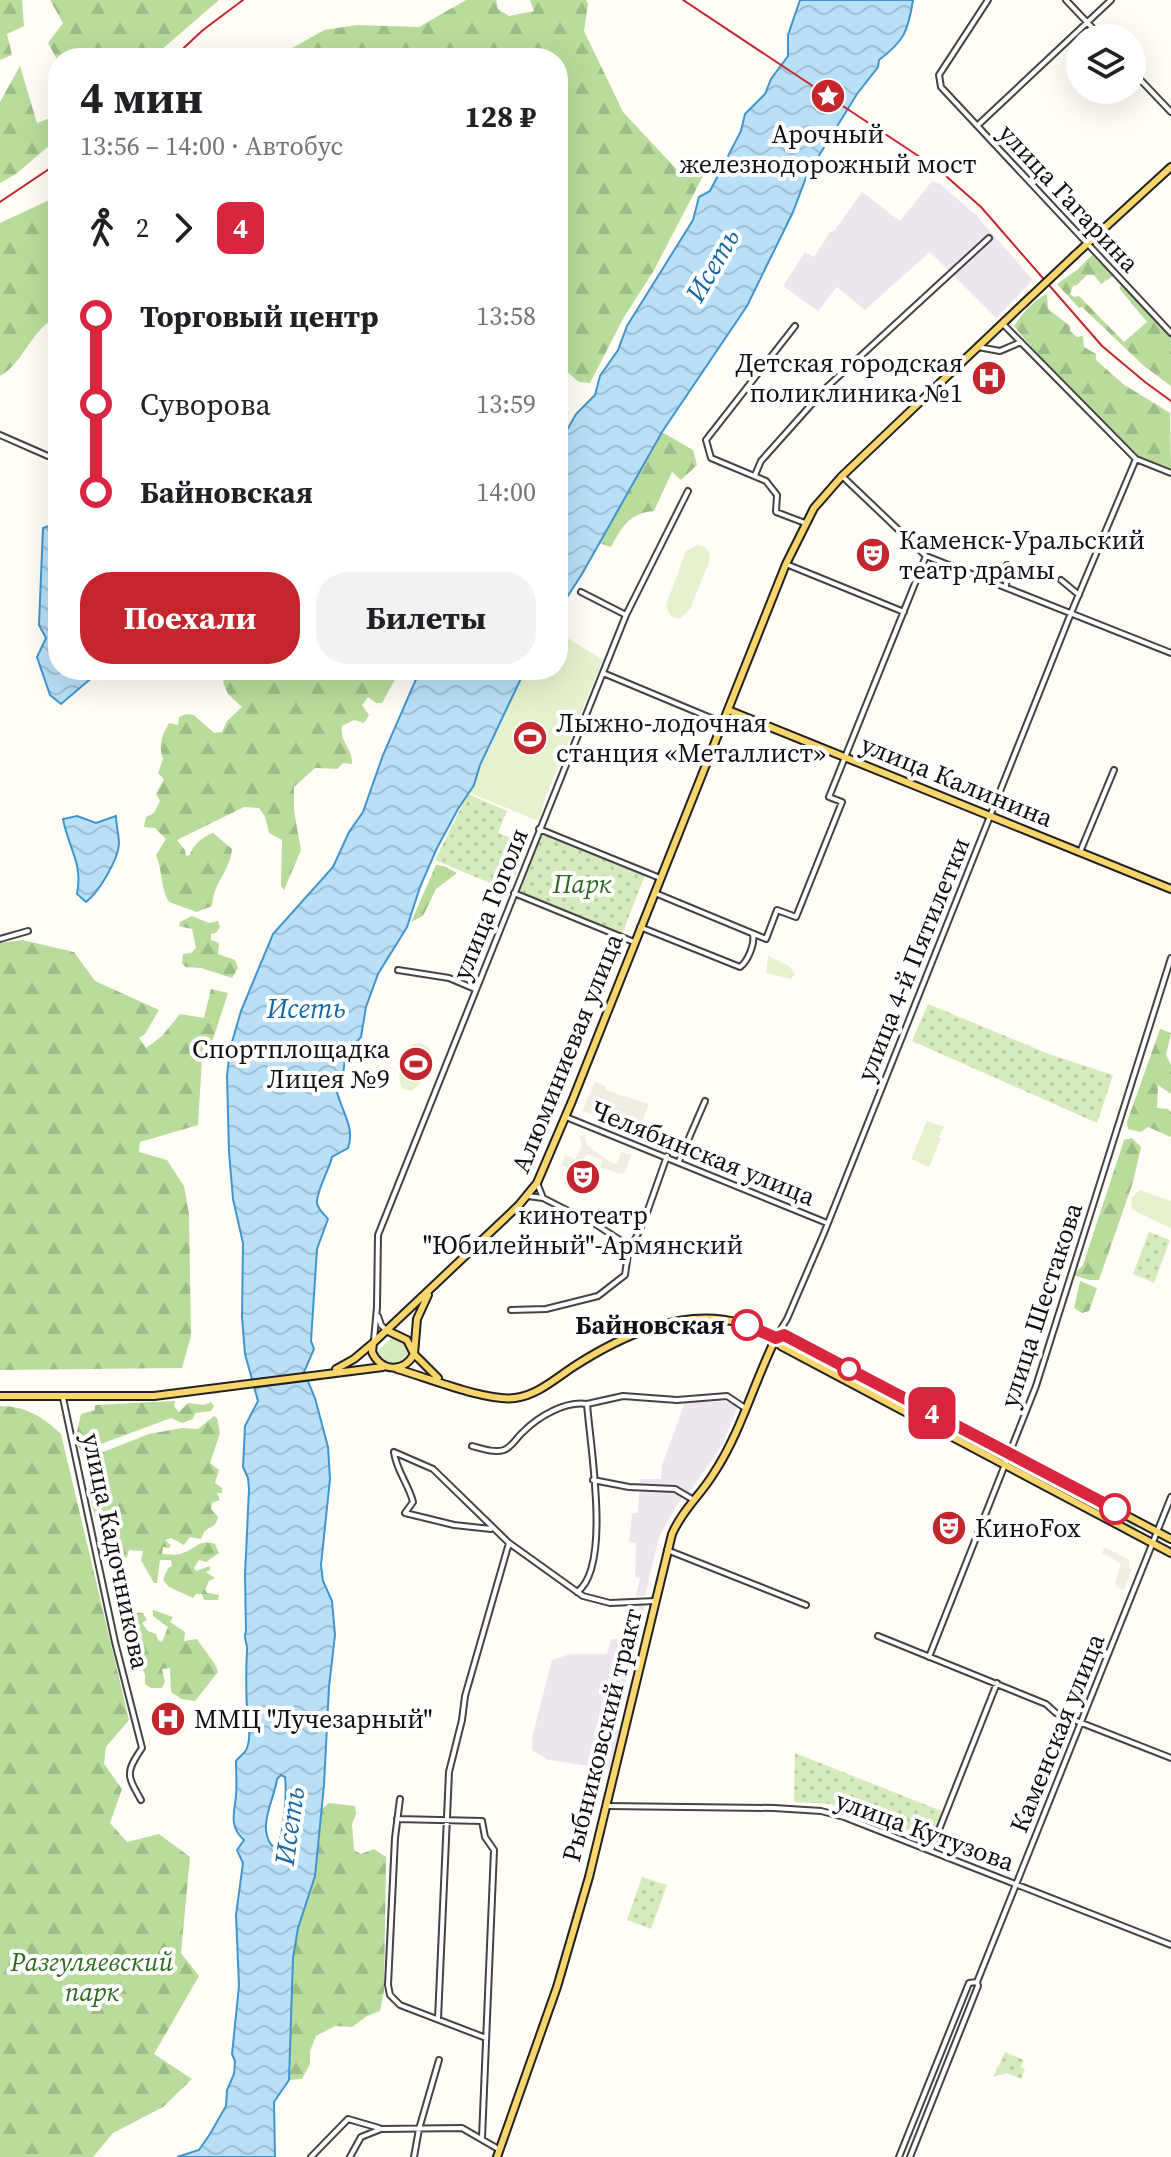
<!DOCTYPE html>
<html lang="ru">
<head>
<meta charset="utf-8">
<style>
	:root { --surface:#fff; --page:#f2f2f2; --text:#202124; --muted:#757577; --accent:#c4262e }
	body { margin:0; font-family:"Source Serif 4",serif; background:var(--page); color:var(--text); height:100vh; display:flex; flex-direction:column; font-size:30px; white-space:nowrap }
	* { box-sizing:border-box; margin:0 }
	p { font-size:26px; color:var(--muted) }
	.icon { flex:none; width:44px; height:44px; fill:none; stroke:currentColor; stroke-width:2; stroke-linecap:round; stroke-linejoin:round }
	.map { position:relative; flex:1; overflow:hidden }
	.details { position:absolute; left:48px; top:48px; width:520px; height:632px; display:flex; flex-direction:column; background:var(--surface); border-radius:32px; box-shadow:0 8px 32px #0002 }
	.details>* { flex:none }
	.badge { padding:0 16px; border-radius:12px; font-size:28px; line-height:52px }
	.fabs { position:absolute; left:1066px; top:24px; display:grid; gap:16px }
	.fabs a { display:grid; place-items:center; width:80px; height:80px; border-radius:50%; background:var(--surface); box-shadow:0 8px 32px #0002; font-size:40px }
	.map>.badge { position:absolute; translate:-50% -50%; box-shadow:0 0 0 4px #fff }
	.legs { display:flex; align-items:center; gap:12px; height:88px; padding:0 32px; font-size:26px }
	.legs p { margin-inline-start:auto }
	.headline { display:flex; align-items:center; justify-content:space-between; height:136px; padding:0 32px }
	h1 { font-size:44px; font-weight:700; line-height:60px }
	.primary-button { display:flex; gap:16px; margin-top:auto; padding:16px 32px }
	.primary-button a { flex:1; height:92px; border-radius:32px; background:var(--accent); color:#fff; font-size:32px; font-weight:700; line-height:92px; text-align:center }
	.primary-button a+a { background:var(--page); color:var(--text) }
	ul { padding:0 32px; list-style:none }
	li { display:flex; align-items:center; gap:28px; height:88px; font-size:30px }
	li i { display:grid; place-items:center; width:12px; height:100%; margin:0 10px; background:currentColor }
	li i::after { content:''; width:20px; height:20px; margin:-10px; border:6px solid; border-radius:50%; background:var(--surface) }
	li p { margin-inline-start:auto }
	li:first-child i { background:linear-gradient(#0000 50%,currentColor 0) }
	li:last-child i { background:linear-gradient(currentColor 50%,#0000 0) }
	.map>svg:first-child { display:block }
</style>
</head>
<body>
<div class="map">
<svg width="1171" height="2157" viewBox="0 0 1171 2157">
	<defs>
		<pattern id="grass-tufts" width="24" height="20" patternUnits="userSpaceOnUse" patternTransform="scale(2)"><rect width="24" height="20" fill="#d5ebbd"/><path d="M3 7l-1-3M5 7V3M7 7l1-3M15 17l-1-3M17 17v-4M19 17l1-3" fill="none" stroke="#b6c8a1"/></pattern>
		<pattern id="forest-firs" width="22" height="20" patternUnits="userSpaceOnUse" patternTransform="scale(2)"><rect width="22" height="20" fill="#b9dc9c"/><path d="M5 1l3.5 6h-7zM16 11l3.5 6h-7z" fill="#9ebc85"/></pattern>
		<pattern id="park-dots" width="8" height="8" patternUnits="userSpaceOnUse" patternTransform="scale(2)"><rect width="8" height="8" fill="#d5ebbd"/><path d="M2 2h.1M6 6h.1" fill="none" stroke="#b6c8a1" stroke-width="1.8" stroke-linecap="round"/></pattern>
		<pattern id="water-waves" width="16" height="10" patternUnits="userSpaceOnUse" patternTransform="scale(2)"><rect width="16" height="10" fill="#b9e0f7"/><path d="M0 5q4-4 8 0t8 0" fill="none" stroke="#9ebfd3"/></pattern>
	</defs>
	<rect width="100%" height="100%" fill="#fffdf5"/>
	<path fill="#eee6ef" d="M932,181L939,183L976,215L1033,280L996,318L930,252L865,310L837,287L818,311L783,286L805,252L814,257L830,232L835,230L862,192L900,221Z
		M740,1401L721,1447L692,1488L678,1503L659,1537L645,1596H636L640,1578L635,1577L636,1543L629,1542L632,1513H638L640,1479H661L662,1465L685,1402Z
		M640,1603L645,1605L615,1729L619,1730L609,1769L548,1760L532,1750L533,1734L552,1660L570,1654H607L611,1639L631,1640Z"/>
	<path fill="url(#grass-tufts)" d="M392,1338L403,1343L408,1353C402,1371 384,1364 377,1351Z
		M1021,1465L1137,1526L1136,1530L1019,1468Z"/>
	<path fill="url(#forest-firs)" d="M0,0H22L24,26L7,34L12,55L0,60Z
		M50,0H219L152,58H58V61L48,43L63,23Z
		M466,0H496L498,9L509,16L534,11L530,0H586L588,4L584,31L623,112L681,174L713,157L653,272L624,317L590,383L579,382L558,364V58H275L324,30L357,25L419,27Z
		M20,66L37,123L53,117L58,102V138L16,174L0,183V102Z
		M58,196V316C30,330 24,363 0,376V223Z
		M1092,255L1113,276L1101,284L1094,275H1087L1077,285L1073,286L1070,294L1074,297L1079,296L1124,342L1147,322L1119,288L1122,284L1171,337V386L1144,366L1082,307L1079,308L1057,284L1077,270Z
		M1047,294L1048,309L1070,326V331L1077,337L1083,336L1084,347L1096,354V360L1123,384L1170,413L1171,470L1137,456L1045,363L1014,326C1022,314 1034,299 1047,294Z
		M662,432L693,450L697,465L681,480L672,472L654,511C629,513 622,527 611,547L599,543Z
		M238,670H400L382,703H376L368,697L362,705L369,715L364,723L354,720L342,726C339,741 353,749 352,764L343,763L337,769L315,768L294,787V811L301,850L284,890L281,886L282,840L269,833L265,817L259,808L244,807L177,840L185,850L186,856L190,855C192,846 203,836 213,833L232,849C229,874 214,880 212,906L197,912L169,902C160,887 163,871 156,855L166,839L155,828L144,827L146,817L154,813L160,801L156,794L164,779L158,773L163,759C158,745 162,735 169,723L178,725L179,717L186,714L194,715L214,733L222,732L227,721L242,707L228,694L223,682L226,674L238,673Z
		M436,865L444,866L457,873L436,889L423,916L411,922Z
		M192,916L209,923L218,921L220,927L216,933L211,934V940L219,943L218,954L235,960L238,968L232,978L201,968L186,967L182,964L183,954L191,953L196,948L192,929L179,926L180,922Z
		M22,940L74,952L95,981L159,1010L145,1034L139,1038L146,1048L162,1036L180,1014L204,1018L211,989L228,993L213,1039L202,1058L198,1125L140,1142L139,1152L167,1160L184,1186L189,1214L191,1336L182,1368L0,1370V943Z
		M1160,1029L1171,1033L1166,1055L1171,1065V1094L1158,1085L1157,1108L1168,1109L1171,1112V1137L1148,1127L1141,1132L1128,1129L1127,1122Z
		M1132,1138L1141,1147L1133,1182L1099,1280H1089L1073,1275L1083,1265L1124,1140Z
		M1080,1281L1097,1288L1089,1311L1082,1313L1074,1308Z
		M175,1401L174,1406L179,1412L188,1403L204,1405L211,1402L214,1406L211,1411L195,1413L193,1419L182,1423L171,1418L82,1451L79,1448L76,1436L81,1414L95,1410V1405Z
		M0,1406C26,1406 43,1417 61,1434L129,1720L106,1747L104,1764L122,1789L110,1823L127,1842L159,1834L190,1857L181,1953L199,1976L154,2054L192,2079L163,2107L113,2133L93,2157H0Z
		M214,1416L217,1418L220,1433L210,1463L219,1470L215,1483L222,1488V1493H217L220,1500L212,1503L211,1509L218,1517C216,1528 211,1525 204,1532L201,1539L190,1537L184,1545L171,1538L165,1540L171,1545L169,1548L163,1547L162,1554C168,1554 177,1556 183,1553C197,1548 199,1539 215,1544L219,1553L206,1562L199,1560L194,1568L196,1571L210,1566V1570L206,1572L215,1578L209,1581L205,1589L207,1593L219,1595L218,1600H204L202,1594H196L193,1598L169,1587L163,1580L168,1568L172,1566L171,1560H160L157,1583H154L141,1560L143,1551L129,1550L127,1557L120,1563C96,1531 81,1493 98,1454L149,1434L182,1428L198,1429Z
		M153,1610L173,1617L170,1622L185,1632L184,1641L197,1639C203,1650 215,1660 218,1672L195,1701L181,1699L171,1692L170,1668L162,1669L165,1682L162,1688H151L145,1684V1674L141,1667H136L129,1655L133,1642C123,1635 119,1629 119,1616L127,1612L143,1613L147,1620L142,1623L148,1631L156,1634L158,1640L162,1642L168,1627L153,1616Z
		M329,1803L355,1806L356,1814L352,1824L354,1850L361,1854L374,1849L386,1857L384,1991L380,2011L367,2016L352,2027L335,2026L316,2036L310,2051V2064L302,2079L289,2080L293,1958L298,1928L315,1876L321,1810Z"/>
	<path fill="url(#park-dots)" d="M468,794L507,811L498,833L528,844L509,891L435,860Z
		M541,833L645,875L622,934L518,892Z
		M928,1004L1049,1054L1113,1075L1097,1123L912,1041Z
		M1149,1232L1170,1240L1154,1283L1133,1274Z
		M795,1753L944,1812L932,1842L830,1804L794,1802Z
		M642,1877L667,1885L651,1929L627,1920Z
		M1005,2052L1024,2060L1021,2067L1025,2069L1021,2079L1007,2073L993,2077Z"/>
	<path fill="#e6f2cf" d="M697,545C708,546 710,551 710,560L690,609L680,619C671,617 668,614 666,605L686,551Z
		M558,632L603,660L545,798L539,821L467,792L523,670H558Z
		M768,956L789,966L795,974L791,979L766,973Z
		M421,1043L429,1047C434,1061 424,1086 410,1091L402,1088C395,1075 404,1055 413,1044Z
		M927,1121L944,1127L940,1136L935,1135L941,1138L929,1167L911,1159Z
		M1140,1190L1171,1201V1228L1132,1210L1131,1198Z"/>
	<path fill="#f1ede2" d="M595,1082L606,1086L605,1090L649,1104L638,1133L582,1111Z
		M585,1135L587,1145L610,1162L617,1164L621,1152L631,1155L625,1173L620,1174L600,1167L602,1160L587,1154L581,1162L586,1164L582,1174L578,1172L571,1188L564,1185L571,1169L561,1165L565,1155L575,1159L582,1146L580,1136Z
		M1105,1547L1129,1560V1567L1132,1569L1124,1590L1116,1587L1115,1582L1121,1564L1102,1553Z"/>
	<path fill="url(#water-waves)" stroke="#3f96cf" stroke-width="2" fill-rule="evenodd" d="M800,0H913C908,32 904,41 879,60L878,67L857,94L807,175L793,212L747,306L662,432L582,574L558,611V446L576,414L595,395L600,376L618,350L627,326L693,220L699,197L710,191L741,131L745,114L765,94L771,79L788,56V35Z
		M54,524L58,527V670H101L61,704L50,695L37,657L46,638L39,625L43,528Z
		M420,670H525L480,765L474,785L458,809L437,848L420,887L407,927L378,974L366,1007L361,1037L346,1053L343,1074L336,1087C339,1108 356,1126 348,1148L332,1157C329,1170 316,1192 317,1203C318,1210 325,1215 328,1219L317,1249L311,1341L314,1349L304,1372L315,1398L328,1447L330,1479L321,1565L323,1581L332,1601L335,1635L329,1687L324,1785L315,1876L298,1928L293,1958L289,2080L274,2102L275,2157H177L199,2150L210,2134L226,2106L227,2090L234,2074L235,2061L232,2054L239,1986L236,1915L243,1863L237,1850L244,1840C229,1827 234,1814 236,1796C237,1785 236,1773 236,1761C239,1756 245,1754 247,1748C252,1735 247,1723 247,1711C246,1690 246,1668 247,1649C247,1641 243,1639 246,1631L245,1575L249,1489L248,1478L243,1467L245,1426L258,1401L245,1354L242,1317L243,1243L233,1199L229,1152L227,1076L230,1049L241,1011L273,934L333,867L349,832L363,812L383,755ZM281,1775L285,1777C287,1794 284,1826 279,1843L272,1846C257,1826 274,1801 277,1779Z
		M77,816L96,823L116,816C116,825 119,835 119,844C118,860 99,892 86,902L77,894C83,863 69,850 63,819Z"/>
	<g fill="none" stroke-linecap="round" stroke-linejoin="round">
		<g stroke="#444" stroke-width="8">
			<path id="minor" d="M988,0L939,75L941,87L1171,333
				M1066,0L1102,38
				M1132,71L1171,112
				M978,125L1111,0
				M1003,324L1136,459L1171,473
				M795,326L706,440L711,458L766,481L777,495L776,512L805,523
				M978,347L1000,351L1021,342
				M558,373L559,374
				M0,435L48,456H58
				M755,475L761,461L827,387L989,238
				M842,476L926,556L1171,653
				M786,564L904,612
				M1061,580L1079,595
				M1006,587L1007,565
				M581,592L626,615
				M603,673L723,723
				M539,829L660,878
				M1080,852L1114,770
				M514,893L634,942
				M655,893L766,939L777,910L796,917L842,802L829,797L926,556
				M640,927L740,967C748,961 755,944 753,934
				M0,939L28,931
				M398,970L449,978L475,989
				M566,1117L827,1223
				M679,1161L705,1101
				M537,1183L543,1198
				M528,1196L543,1198L582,1218
				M595,1224L631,1247
				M511,1310L546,1309L598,1296L625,1275L628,1254L644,1221L667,1156
				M378,1316L381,1325L386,1330
				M776,1337L787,1319L824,1233L1071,613L1136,459
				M374,1340L377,1307L378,1235L626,615L688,491
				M63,1398L115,1642L142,1748C125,1773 127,1775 141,1800
				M472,1446C483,1449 494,1453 504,1450C512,1447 517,1437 523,1432C539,1416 565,1401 587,1404
				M394,1452L433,1469L509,1543L583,1596L610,1603L655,1601
				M394,1452C396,1470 409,1485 413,1502L405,1513L454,1525L491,1529
				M593,1480L629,1487L675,1489L692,1499
				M667,1550L806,1605
				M577,1592C612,1568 590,1445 587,1404L623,1396L677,1400L727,1396L745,1408
				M878,1636L1046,1704L1056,1713L1171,1758
				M929,1657L1036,1386L1171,958
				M400,1799L395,1838L388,1985L390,1995L400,2005L486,2038
				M607,1806L774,1808L821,1811L844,1817L1171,1945
				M397,1819L482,1821L485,1837L494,1850L482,2138
				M931,1850L997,1683
				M438,2019L449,1772L462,1720L465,1696L509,1543
				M311,2157L348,2119L379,2128
				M350,2157L361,2137L381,2129L462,2128L500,2150
				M414,2157L419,2129L439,2060
				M899,2157L969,1983L977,1982
				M910,2157L978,1986L977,1982L1171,1497"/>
		</g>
		<g stroke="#222" stroke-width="10">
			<path id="major" d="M1075,255L1171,167
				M728,710L1171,889
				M428,1295L417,1319L414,1354L438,1378
				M386,1330L407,1340L414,1354C404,1373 381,1372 372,1352L373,1343L519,1205L537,1183L572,1101L786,564L814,508L842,476L1023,304
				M776,1338L784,1335L1171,1539
				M336,1369L354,1359L373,1343
				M397,1369C426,1377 487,1402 515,1398C537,1395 555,1379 573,1367C621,1336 682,1307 740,1323C755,1327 773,1332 781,1346L1171,1553
				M0,1396H154L383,1367
				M497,2157L557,1987L589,1877L672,1534C683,1509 700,1496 714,1473C741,1432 754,1382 776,1338"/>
		</g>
		<use href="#minor" stroke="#fff" stroke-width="4"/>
		<use href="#major" stroke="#f9d66b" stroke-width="6"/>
		<path stroke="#c4262e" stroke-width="2" d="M683,0L938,169L981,207L1102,346L1145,382L1171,401
			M173,58L203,30L243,0
			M0,202L58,163"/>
		<g stroke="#222" stroke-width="10" stroke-linecap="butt">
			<path id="major-bridge" d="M1023,304L1075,255"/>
		</g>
		<use href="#major-bridge" stroke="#f9d66b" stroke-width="6"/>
	</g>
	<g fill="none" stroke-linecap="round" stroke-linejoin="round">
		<g stroke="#fff" stroke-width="18">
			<path id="line-1" d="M747,1325L776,1338L784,1335L1115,1509"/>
		</g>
		<use href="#line-1" stroke="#d7263d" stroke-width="12"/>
	</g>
	<defs>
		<g id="sight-disc" transform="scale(1.8)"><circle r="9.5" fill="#c4262e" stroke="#fff"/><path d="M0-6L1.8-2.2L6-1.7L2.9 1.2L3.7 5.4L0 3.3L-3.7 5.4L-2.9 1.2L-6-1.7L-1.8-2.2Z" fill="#fff"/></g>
		<g id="hospital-disc" transform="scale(1.8)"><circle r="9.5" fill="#c4262e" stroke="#fff"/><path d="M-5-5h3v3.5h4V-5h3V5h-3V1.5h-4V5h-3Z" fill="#fff"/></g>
		<g id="theatre-disc" transform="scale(1.8)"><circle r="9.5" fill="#c4262e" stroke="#fff"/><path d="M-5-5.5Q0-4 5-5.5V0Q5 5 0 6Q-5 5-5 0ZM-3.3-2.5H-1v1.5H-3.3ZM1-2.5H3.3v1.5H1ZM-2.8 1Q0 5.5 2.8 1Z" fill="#fff"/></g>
		<g id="stadium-disc" transform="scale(1.8)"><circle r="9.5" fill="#c4262e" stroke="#fff"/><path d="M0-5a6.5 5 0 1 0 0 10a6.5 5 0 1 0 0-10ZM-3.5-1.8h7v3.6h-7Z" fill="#fff"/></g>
	</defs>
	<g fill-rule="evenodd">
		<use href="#sight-disc" x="828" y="96"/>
		<use href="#hospital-disc" x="989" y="378"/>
		<use href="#theatre-disc" x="873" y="555"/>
		<use href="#stadium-disc" x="530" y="738"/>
		<use href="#stadium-disc" x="416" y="1064"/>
		<use href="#theatre-disc" x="583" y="1177"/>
		<use href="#theatre-disc" x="949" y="1528"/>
		<use href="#hospital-disc" x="168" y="1719"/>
	</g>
	<g fill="#fff" stroke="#d7263d" stroke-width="4">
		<circle cx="747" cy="1325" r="14"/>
		<circle cx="849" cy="1369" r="10"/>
		<circle cx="1115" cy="1509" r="14"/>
	</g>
	<g text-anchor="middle" stroke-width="8" stroke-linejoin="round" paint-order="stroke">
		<g font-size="26" fill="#111" stroke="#fff" text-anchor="start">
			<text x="828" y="143" text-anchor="middle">Арочный<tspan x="828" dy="30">железнодорожный мост</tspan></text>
			<text x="963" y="372" text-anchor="end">Детская городская<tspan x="963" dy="30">поликлиника №1</tspan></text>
			<text x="899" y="549">Каменск-Уральский<tspan x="899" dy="30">театр драмы</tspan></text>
			<text x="556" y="732">Лыжно-лодочная<tspan x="556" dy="30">станция «Металлист»</tspan></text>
			<text x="390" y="1058" text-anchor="end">Спортплощадка<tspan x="390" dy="30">Лицея №9</tspan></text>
			<text x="583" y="1224" text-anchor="middle">кинотеатр<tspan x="583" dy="30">"Юбилейный"-Армянский</tspan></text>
			<text x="975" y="1537">КиноFox</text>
			<text x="194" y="1728">ММЦ "Лучезарный"</text>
		</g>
		<g font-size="26" fill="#111" stroke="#fff">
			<text transform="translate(1069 198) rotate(47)" y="9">улица Гагарина</text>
			<text transform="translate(957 781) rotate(22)" y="9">улица Калинина</text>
			<text transform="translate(490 904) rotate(-68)" y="9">улица Гоголя</text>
			<text transform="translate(913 959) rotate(-68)" y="9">улица 4-й Пятилетки</text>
			<text transform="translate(567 1053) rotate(-68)" y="9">Алюминиевая улица</text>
			<text transform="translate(703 1153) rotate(22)" y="9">Челябинская улица</text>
			<text transform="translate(1041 1305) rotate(-72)" y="9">улица Шестакова</text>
			<text transform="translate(116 1551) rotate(78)" y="9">улица Кадочникова</text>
			<text transform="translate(1057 1733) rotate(-68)" y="9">Каменская улица</text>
			<text transform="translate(602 1735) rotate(-76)" y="9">Рыбниковский тракт</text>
			<text transform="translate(925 1831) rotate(20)" y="9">улица Кутузова</text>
		</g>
		<g font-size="26" font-style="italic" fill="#2f6b1f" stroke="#fff">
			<text x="582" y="893">Парк</text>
			<text x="92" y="1971">Разгуляевский<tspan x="92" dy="30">парк</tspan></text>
		</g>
		<g font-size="26" font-weight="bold" fill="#111" stroke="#fff" text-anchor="end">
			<text x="725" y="1334">Байновская</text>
		</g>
		<g font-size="28" font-style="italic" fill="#1768a6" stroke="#fff">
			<text transform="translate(712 265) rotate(-60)" y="10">Исеть</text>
			<text x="306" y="1018">Исеть</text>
			<text transform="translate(289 1826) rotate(-82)" y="10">Исеть</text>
		</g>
	</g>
</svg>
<div class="fabs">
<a><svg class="icon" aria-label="layers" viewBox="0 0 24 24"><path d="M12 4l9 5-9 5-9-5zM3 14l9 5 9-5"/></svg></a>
</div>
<b class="badge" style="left:932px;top:1413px;background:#d7263d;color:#fff">4</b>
<section class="details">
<div class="headline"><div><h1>4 мин</h1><p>13:56 – 14:00 · Автобус</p></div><b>128 ₽</b></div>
<div class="legs"><svg class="icon" aria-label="walk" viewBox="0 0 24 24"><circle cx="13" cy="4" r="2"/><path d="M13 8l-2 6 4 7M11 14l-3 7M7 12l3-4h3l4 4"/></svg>2<svg class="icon" aria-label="forward" viewBox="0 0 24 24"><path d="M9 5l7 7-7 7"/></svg><b class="badge" style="background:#d7263d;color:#fff">4</b></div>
<ul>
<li><i style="color:#d7263d"></i><b>Торговый центр</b><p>13:58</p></li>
<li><i style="color:#d7263d"></i><span>Суворова</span><p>13:59</p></li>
<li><i style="color:#d7263d"></i><b>Байновская</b><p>14:00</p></li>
</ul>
<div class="primary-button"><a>Поехали</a><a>Билеты</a></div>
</section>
</div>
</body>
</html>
